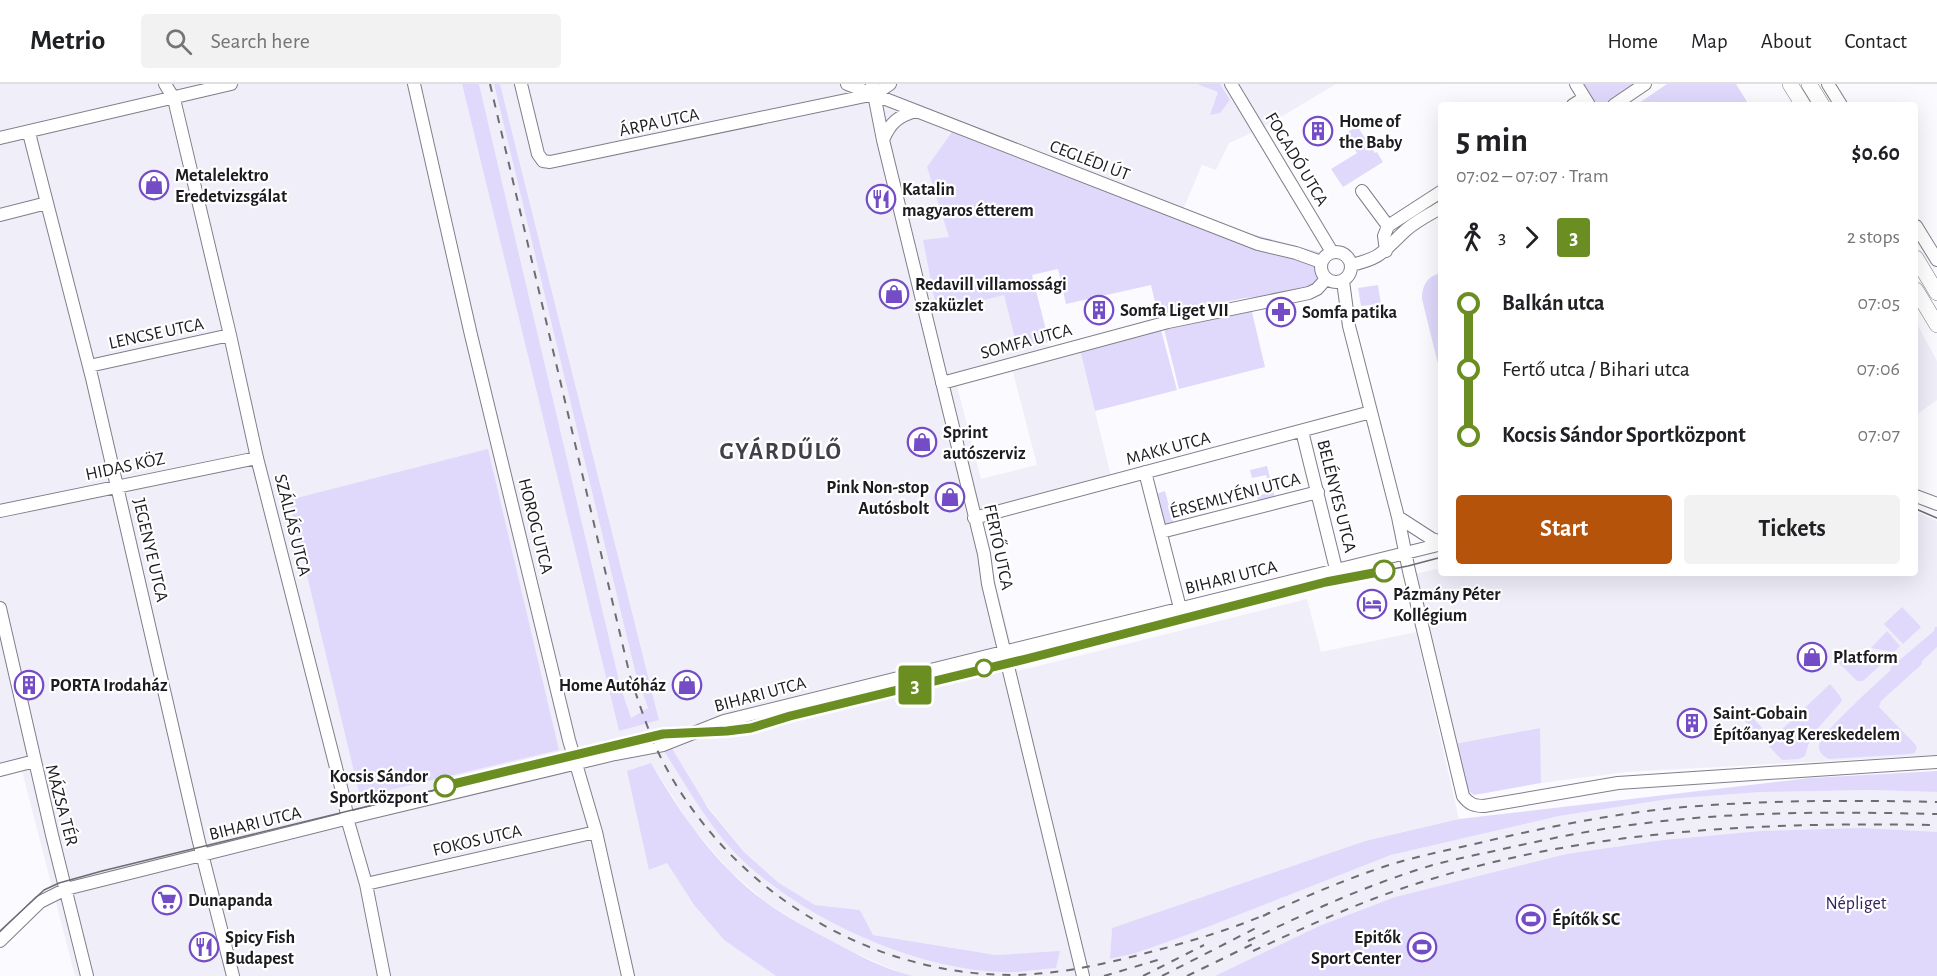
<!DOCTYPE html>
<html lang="en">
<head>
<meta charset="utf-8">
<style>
	:root { --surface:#fff; --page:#f2f2f2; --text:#202124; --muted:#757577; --line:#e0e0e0; --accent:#b45309 }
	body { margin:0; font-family:"Alegreya Sans",sans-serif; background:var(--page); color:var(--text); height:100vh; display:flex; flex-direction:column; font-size:22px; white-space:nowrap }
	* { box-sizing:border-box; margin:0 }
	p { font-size:20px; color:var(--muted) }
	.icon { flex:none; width:33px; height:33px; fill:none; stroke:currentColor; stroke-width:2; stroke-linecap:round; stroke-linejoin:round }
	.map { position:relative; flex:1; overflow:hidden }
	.details { position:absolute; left:1438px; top:18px; width:480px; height:474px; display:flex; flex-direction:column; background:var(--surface); border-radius:6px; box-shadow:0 6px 24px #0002 }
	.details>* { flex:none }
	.badge { padding:0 12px; border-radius:4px; font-size:21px; line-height:39px }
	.map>.badge { position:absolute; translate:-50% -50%; box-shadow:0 0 0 3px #fff }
	.legs { display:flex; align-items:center; gap:9px; height:66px; padding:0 18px; font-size:20px }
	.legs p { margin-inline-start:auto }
	.headline { display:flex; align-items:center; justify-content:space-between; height:102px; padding:0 18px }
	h1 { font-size:33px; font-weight:700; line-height:45px }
	.button { display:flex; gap:12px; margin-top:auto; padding:12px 18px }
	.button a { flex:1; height:69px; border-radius:6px; background:var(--accent); color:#fff; font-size:24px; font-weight:700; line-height:69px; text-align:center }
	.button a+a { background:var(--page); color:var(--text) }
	ul { padding:0 18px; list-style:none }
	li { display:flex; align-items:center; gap:21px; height:66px; font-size:22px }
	li i { display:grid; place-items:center; width:9px; height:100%; margin:0 8px; background:currentColor }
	li i::after { content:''; width:15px; height:15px; margin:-8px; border:4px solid; border-radius:50%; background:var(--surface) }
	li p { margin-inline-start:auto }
	li:first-child i { background:linear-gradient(#0000 50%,currentColor 0) }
	li:last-child i { background:linear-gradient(currentColor 50%,#0000 0) }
	header { display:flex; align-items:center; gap:36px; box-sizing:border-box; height:84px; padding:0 30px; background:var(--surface); border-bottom:2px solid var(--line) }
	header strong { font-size:28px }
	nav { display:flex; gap:33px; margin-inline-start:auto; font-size:21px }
	.search { width:420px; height:54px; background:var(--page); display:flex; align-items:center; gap:15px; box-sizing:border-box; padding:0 21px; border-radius:6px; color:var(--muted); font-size:22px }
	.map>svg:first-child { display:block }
</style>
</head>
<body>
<header>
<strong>Metrio</strong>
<div class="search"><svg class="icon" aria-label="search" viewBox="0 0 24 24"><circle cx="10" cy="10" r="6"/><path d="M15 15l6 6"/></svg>Search here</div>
<nav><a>Home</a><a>Map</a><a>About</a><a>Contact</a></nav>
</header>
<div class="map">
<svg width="1937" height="892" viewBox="0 0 1937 892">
	<rect width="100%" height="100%" fill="#fbfafe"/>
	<path fill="#f0eef9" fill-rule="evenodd" d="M0,0H462L619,647L659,635L500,0H1336L1261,45L1229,59L1216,86L1202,81L1181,130L1022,184L1011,217L1022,264L1038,260L1080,266L1111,392L978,430L1018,587L1307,515L1321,568L1416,548L1459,735L1365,757L1112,844L1110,875L1136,869L1187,851L1391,771L1559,732L1669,715L1760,708L1870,706L1937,708V779L1760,747L1663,756L1566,770L1395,813L1319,842L1215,892H913L901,889L853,868L804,842L766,818L729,786L692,743L651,679L650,786L667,779L694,821L724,856L776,892H75L22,687L0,693ZM1013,288L1037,381L981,395L957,302ZM347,659L559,666L360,712ZM664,667L744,768L779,799L815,821L860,826L873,851L996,871L1059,868L948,881L909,871L861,852L812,826L775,803L739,773L704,730Z
		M479,0H494L635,587L648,624L631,634L620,601Z
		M1916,238L1937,277V316L1916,331Z
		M1916,428L1937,437V671L1626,688L1541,699L1539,644L1454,660L1415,490L1441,484L1442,489H1916Z"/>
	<path fill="#e0d9fc" d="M462,0H479L620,601L631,634L648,624L635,587L494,0H500L659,636L619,647Z
		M1197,0H1220L1230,16L1220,29L1210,31L1218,8Z
		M1580,0H1634L1603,21H1592Z
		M1667,0H1736L1749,21H1636Z
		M1357,42L1375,69L1377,68L1383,78L1343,103L1331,85L1357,69L1345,50Z
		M952,48L1027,70L1188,133L1322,169L1317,205L1309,209L1245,214L1158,231L1151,201L1066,220L1058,185L1032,191L1049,258L1017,262L1004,211L937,228L923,156L949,153L927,83Z
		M1441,189H1442L1441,292L1422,215C1422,202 1427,192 1441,189Z
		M1378,201L1381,220L1361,222L1358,204Z
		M1251,224L1265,283L1179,305L1164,245Z
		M1161,246L1177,306L1095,327L1080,266Z
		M488,365L559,666L360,713L289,416Z
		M1267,382L1275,414L1258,418L1257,412L1271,408L1266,391L1252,394L1250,386Z
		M1165,407L1174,440L1162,443L1153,411Z
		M1902,523L1921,543L1903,560L1884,540Z
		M1935,543H1937V563L1922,577V580L1881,617L1879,623L1914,659L1917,663L1915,669L1910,670L1829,675C1823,672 1818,668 1819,661C1822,648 1878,598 1891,586L1890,584L1934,547Z
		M1887,547L1900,562L1894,568L1871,564Z
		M1851,567L1887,575L1863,597H1857L1839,579Z
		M1830,600L1840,612L1842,617L1811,652L1805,672L1799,675L1782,676L1742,634L1748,629L1768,650L1778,649Z
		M1540,644L1541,699L1474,711L1464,704L1454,660Z
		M671,663L708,724L744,768L779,799L815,821L860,826L873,851L996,871L1060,867L1056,884C1039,885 1020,889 1002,888C914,885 804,835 740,774C709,743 687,703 664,667Z
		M651,679C681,731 717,783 767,819C788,834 811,846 834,858C858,871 886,886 913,892H776L724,856L694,821L667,779L649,786L627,687Z
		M1937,687V708L1870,706L1760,708L1669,715L1559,732L1391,771L1187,851L1136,869L1110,875L1112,844L1365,757L1459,735L1810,694Z
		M1862,744L1937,748V892H1215L1319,842L1395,813L1566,770L1663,756L1760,747Z"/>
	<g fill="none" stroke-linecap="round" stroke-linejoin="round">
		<g stroke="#807e88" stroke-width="14">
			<path id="minor" d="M165,0L174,15L230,251L257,374L343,711L349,741L366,800L384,892
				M414,0L471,251L569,656L596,748L628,892
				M521,0L538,70L543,77L550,78L875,10L890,0
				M847,0L1258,160L1296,169L1321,178
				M872,0L883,56L984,470L988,500L1083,892
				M1231,0L1332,168
				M1576,0L1589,21
				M1828,0L1841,21
				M1573,21L1584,14
				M1614,21L1645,0
				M29,49L92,294L199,758L233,892
				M0,54L231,0
				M883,56C890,39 898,32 916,27
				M1362,107L1388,142
				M0,131L47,119
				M1916,142L1937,176
				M1386,167L1384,152L1388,142L1442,107
				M1321 183a15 15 0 1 1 30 0a15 15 0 1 1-30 0Z
				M1351,181C1383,174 1384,166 1406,146C1416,137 1430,130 1442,123
				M1343,197L1349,242L1398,433L1409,487L1463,712C1469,720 1474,722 1484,722L1618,699L1937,678
				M89,282L230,251
				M942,299L1168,238L1309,209L1317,205L1326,195
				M1302,347L1336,485
				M1145,388L1180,524
				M1916,412L1937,420
				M0,427L257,374
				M1398,433L1432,455L1442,458
				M974,434L1371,328
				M1161,448L1318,408
				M0,524L52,751L87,892
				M0,686L35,677
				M366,800L596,748
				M0,857L40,818L66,805L365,730L615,670L663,661L724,637L1442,460"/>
		</g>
		<g stroke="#807e88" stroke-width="16">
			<path id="major" d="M1790,0L1803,21
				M1809,0L1822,21
				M1916,174L1937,209
				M1916,206L1937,241"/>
		</g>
		<use href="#minor" stroke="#fff" stroke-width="12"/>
		<use href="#major" stroke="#fff" stroke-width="15"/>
		<path stroke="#6d6c70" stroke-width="1.5" d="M1916,425L1937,434
			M0,847L44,806L59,799L102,787L664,650L727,647L751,644L790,632L1026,575L1326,498L1408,482L1442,473"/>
		<path stroke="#6d6c70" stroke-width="2" stroke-dasharray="8 8" stroke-linecap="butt" d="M490,0L630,592C639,619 648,647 660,672C726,804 867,892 1015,891C1056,890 1096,882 1135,872C1181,860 1225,848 1269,829
			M1263,832C1304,813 1346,795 1389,781C1425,770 1463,763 1500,754C1557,741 1615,730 1674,724C1761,716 1850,716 1937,718
			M1248,857C1308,828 1369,800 1433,781C1459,774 1486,769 1512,763C1566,751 1619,741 1674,736C1761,727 1850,728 1937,730
			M1253,867C1310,841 1366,815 1425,797C1591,745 1765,738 1937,741
			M1104,892L1161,875
			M1143,892L1204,861
			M1162,892L1256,844
			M1187,892L1259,857"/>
	</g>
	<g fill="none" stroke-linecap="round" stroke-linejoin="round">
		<g stroke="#fff" stroke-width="14">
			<path id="line-1" d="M445,702L663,650L727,647L751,644L790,632L1026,575L1326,498L1384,487"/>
		</g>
		<use href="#line-1" stroke="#6b8e23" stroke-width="9"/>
	</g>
	<defs>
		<g id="building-ring" transform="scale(1.5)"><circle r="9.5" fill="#fff" stroke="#744dc6" stroke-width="1.5"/><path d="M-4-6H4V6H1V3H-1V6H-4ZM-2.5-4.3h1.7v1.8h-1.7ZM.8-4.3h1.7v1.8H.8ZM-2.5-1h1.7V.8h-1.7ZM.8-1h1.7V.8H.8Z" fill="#744dc6"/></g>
		<g id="shop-ring" transform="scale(1.5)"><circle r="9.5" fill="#fff" stroke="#744dc6" stroke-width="1.5"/><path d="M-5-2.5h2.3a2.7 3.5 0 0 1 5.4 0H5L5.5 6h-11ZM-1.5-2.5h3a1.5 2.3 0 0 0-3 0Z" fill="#744dc6"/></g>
		<g id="restaurant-ring" transform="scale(1.5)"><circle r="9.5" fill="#fff" stroke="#744dc6" stroke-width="1.5"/><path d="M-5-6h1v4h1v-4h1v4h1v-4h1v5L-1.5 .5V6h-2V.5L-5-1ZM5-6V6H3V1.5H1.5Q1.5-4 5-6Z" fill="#744dc6"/></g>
		<g id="pharmacy-ring" transform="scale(1.5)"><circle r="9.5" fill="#fff" stroke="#744dc6" stroke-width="1.5"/><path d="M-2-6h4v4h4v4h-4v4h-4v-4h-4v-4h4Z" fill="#744dc6"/></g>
		<g id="hotel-ring" transform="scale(1.5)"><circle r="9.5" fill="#fff" stroke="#744dc6" stroke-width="1.5"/><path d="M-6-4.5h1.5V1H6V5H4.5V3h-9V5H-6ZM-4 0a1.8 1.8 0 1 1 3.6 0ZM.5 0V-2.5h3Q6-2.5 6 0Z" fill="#744dc6"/></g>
		<g id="supermarket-ring" transform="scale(1.5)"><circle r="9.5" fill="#fff" stroke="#744dc6" stroke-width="1.5"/><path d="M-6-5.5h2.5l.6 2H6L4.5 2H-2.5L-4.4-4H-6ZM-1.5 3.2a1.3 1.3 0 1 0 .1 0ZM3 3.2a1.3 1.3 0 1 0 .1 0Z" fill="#744dc6"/></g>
		<g id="stadium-ring" transform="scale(1.5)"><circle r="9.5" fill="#fff" stroke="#744dc6" stroke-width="1.5"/><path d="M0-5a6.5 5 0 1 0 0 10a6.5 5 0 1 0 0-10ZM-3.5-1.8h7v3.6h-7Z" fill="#744dc6"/></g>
	</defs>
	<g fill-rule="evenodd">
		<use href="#building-ring" x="1318" y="47"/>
		<use href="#shop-ring" x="154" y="101"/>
		<use href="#restaurant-ring" x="881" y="115"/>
		<use href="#shop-ring" x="894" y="210"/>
		<use href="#building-ring" x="1099" y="226"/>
		<use href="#pharmacy-ring" x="1281" y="228"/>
		<use href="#shop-ring" x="922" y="358"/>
		<use href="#shop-ring" x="950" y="413"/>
		<use href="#hotel-ring" x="1372" y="520"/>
		<use href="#shop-ring" x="1812" y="573"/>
		<use href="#building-ring" x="29" y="601"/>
		<use href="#shop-ring" x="687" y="601"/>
		<use href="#building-ring" x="1692" y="639"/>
		<use href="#supermarket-ring" x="167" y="816"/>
		<use href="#stadium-ring" x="1531" y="835"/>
		<use href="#restaurant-ring" x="204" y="863"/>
		<use href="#stadium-ring" x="1422" y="863"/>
	</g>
	<g fill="#fff" stroke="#6b8e23" stroke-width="3">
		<circle cx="1384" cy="487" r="10"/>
		<circle cx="984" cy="584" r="8"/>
		<circle cx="445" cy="702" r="10"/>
	</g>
	<g text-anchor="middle" stroke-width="4.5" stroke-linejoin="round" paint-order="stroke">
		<g font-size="18" font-weight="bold" fill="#1c1b1f" stroke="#fff" text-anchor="start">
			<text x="1339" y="43">Home of<tspan x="1339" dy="21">the Baby</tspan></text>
			<text x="175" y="97">Metalelektro<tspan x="175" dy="21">Eredetvizsgálat</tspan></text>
			<text x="902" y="111">Katalin<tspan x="902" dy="21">magyaros étterem</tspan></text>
			<text x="915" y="206">Redavill villamossági<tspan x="915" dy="21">szaküzlet</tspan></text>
			<text x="1120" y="232">Somfa Liget VII</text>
			<text x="1302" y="234">Somfa patika</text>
			<text x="943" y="354">Sprint<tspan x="943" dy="21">autószerviz</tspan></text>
			<text x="929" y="409" text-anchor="end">Pink Non-stop<tspan x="929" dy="21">Autósbolt</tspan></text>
			<text x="1393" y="516">Pázmány Péter<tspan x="1393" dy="21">Kollégium</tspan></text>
			<text x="1833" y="579">Platform</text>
			<text x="50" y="607">PORTA Irodaház</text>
			<text x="666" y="607" text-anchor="end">Home Autóház</text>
			<text x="1713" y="635">Saint-Gobain<tspan x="1713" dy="21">Építőanyag Kereskedelem</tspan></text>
			<text x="188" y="822">Dunapanda</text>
			<text x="1552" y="841">Építők SC</text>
			<text x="225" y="859">Spicy Fish<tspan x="225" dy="21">Budapest</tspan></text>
			<text x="1401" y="859" text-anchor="end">Epitők<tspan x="1401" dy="21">Sport Center</tspan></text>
		</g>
		<g font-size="18" fill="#1c1b1f" stroke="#fff">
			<text transform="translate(659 38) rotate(-12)" y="6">ÁRPA UTCA</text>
			<text transform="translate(1297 75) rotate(59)" y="6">FOGADÓ UTCA</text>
			<text transform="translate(1090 76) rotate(21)" y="6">CEGLÉDI ÚT</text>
			<text transform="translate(156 249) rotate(-12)" y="6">LENCSE UTCA</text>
			<text transform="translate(1026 257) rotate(-15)" y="6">SOMFA UTCA</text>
			<text transform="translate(1168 364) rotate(-15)" y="6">MAKK UTCA</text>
			<text transform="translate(125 382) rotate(-12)" y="6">HIDAS KÖZ</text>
			<text transform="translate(1235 411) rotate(-15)" y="6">ÉRSEMLYÉNI UTCA</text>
			<text transform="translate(1337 412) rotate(76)" y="6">BELÉNYES UTCA</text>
			<text transform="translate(293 441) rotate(76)" y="6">SZÁLLÁS UTCA</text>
			<text transform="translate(536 442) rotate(76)" y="6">HOROG UTCA</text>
			<text transform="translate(999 463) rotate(78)" y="6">FERTŐ UTCA</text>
			<text transform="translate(151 466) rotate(77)" y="6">JEGENYE UTCA</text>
			<text transform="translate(1231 493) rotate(-14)" y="6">BIHARI UTCA</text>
			<text transform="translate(760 610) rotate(-15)" y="6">BIHARI UTCA</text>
			<text transform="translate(62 721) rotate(75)" y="6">MÁZSA TÉR</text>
			<text transform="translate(255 739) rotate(-14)" y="6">BIHARI UTCA</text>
			<text transform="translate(477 756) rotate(-13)" y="6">FOKOS UTCA</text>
		</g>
		<g font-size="18" font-weight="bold" fill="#1c1b1f" stroke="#fff" text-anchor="end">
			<text x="428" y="698">Kocsis Sándor<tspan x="428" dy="21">Sportközpont</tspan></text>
		</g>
		<g font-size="18" fill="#34215d" stroke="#fff">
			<text x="1856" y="825">Népliget</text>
		</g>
		<g font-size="24" font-weight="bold" letter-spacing="1.5" fill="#413f48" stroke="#fff">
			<text x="781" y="375">GYÁRDŰLŐ</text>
		</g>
	</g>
</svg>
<b class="badge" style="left:915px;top:601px;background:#6b8e23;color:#fff">3</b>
<section class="details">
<div class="headline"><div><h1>5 min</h1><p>07:02 – 07:07 · Tram</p></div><b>$0.60</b></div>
<div class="legs"><svg class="icon" aria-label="walk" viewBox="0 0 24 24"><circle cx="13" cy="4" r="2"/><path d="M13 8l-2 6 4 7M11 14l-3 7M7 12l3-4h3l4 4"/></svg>3<svg class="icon" aria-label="forward" viewBox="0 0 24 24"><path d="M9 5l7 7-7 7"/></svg><b class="badge" style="background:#6b8e23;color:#fff">3</b><p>2 stops</p></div>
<ul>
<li><i style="color:#6b8e23"></i><b>Balkán utca</b><p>07:05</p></li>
<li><i style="color:#6b8e23"></i><span>Fertő utca / Bihari utca</span><p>07:06</p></li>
<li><i style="color:#6b8e23"></i><b>Kocsis Sándor Sportközpont</b><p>07:07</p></li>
</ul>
<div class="button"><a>Start</a><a>Tickets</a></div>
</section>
</div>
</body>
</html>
